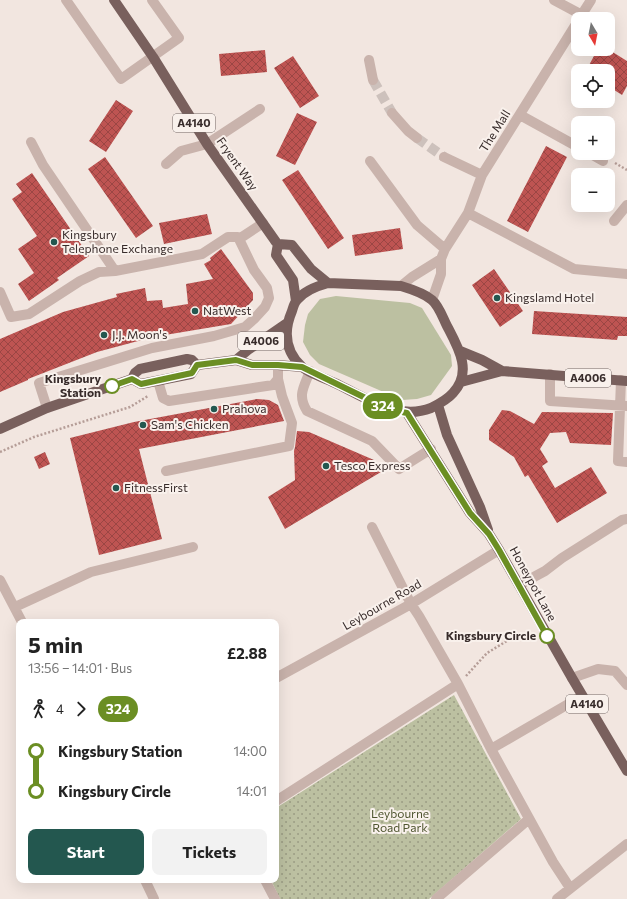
<!DOCTYPE html>
<html lang="en">
<head>
<meta charset="utf-8">
<style>
	:root { --surface:#fff; --page:#f2f2f2; --text:#222; --muted:#767676; --accent:#23574f }
	body { margin:0; font-family:Commissioner,sans-serif; background:var(--page); color:var(--text); height:100vh; display:flex; flex-direction:column; font-size:15px; white-space:nowrap }
	* { box-sizing:border-box; margin:0 }
	p { font-size:13px; color:var(--muted) }
	.icon { flex:none; width:22px; height:22px; fill:none; stroke:currentColor; stroke-width:2; stroke-linecap:round; stroke-linejoin:round }
	.map { position:relative; flex:1; overflow:hidden }
	.details { position:absolute; left:16px; top:619px; width:263px; height:264px; display:flex; flex-direction:column; background:var(--surface); border-radius:8px; box-shadow:0 4px 16px #0002 }
	.details>* { flex:none }
	.badge { padding:0 8px; border-radius:13px; font-size:14px; line-height:26px }
	.needle { width:26px; rotate:170deg }
	.buttons { position:absolute; left:571px; top:12px; display:grid; gap:8px }
	.buttons a { display:grid; place-items:center; width:44px; height:44px; border-radius:8px; background:var(--surface); box-shadow:0 4px 16px #0002; font-size:20px }
	.map>.badge { position:absolute; translate:-50% -50%; box-shadow:0 0 0 2px #fff }
	.legs { display:flex; align-items:center; gap:6px; height:44px; padding:0 12px; font-size:13px }
	.legs p { margin-inline-start:auto }
	.head { display:flex; align-items:center; justify-content:space-between; height:68px; padding:0 12px }
	h1 { font-size:22px; font-weight:700; line-height:30px }
	.action { display:flex; gap:8px; margin-top:auto; padding:8px 12px }
	.action a { flex:1; height:46px; border-radius:8px; background:var(--accent); color:#fff; font-size:16px; font-weight:700; line-height:46px; text-align:center }
	.action a+a { background:var(--page); color:var(--text) }
	ul { padding:0 12px; list-style:none }
	li { display:flex; align-items:center; gap:14px; height:40px; font-size:15px }
	li i { display:grid; place-items:center; width:6px; height:100%; margin:0 5px; background:currentColor }
	li i::after { content:''; width:10px; height:10px; margin:-5px; border:3px solid; border-radius:50%; background:var(--surface) }
	li p { margin-inline-start:auto }
	li:first-child i { background:linear-gradient(#0000 50%,currentColor 0) }
	li:last-child i { background:linear-gradient(currentColor 50%,#0000 0) }
	.map>svg:first-child { display:block }
</style>
</head>
<body>
<div class="map">
<svg width="627" height="899" viewBox="0 0 627 899">
	<defs>
		<pattern id="park-dots" width="8" height="8" patternUnits="userSpaceOnUse"><rect width="8" height="8" fill="#bcc0a1"/><path d="M2 2h.1M6 6h.1" fill="none" stroke="#9a9c83" stroke-width="1.8" stroke-linecap="round"/></pattern>
		<pattern id="building-cross-hatch" width="8" height="8" patternUnits="userSpaceOnUse"><rect width="8" height="8" fill="#be5452"/><path d="M0 0l8 8M0 8l8-8" fill="none" stroke="#9b4644"/></pattern>
	</defs>
	<rect width="100%" height="100%" fill="#f2e6e0"/>
	<path fill="#bcc0a1" d="M336,296L410,303L422,308L451,355L452,366L431,395L417,399L402,400L319,364L310,355L303,342L305,325L308,314L320,299Z"/>
	<path fill="url(#park-dots)" d="M454,695L521,819L429,899H280L271,880H276V808Z"/>
	<path fill="url(#building-cross-hatch)" d="M265,50L267,72L221,76L219,54Z
		M611,51L627,61V86L622,95L608,86V71H586L595,54Z
		M293,56L319,96L300,108L274,68Z
		M116,100L133,111L106,152L89,141Z
		M297,113L317,122L295,165L276,156Z
		M546,146L567,157L528,232L507,221Z
		M105,157L153,226L136,238L88,169Z
		M298,170L344,238L328,249L282,180Z
		M32,173L89,256L57,278L59,280L29,301L18,284L34,273L18,249L37,236L12,199L22,192L16,184Z
		M207,214L212,234L164,244L159,223Z
		M400,228L403,249L355,256L352,235Z
		M221,249L253,293V300L231,324L153,337L97,352L28,379V380L0,392V339L63,312L117,297L116,294L145,288L147,301L162,300L163,308L188,304L186,284L213,279L204,264L211,260L210,258Z
		M494,269L523,311L500,327L472,285Z
		M534,311L627,317V336H618L617,340L532,334Z
		M257,399L269,400L278,405L284,421L139,449L162,539L99,555L70,438L134,422Z
		M502,410L510,411L534,424L542,412L613,413L611,445L570,443L566,432L550,433L540,449L548,462L542,466L555,488L591,467L607,493L557,523L528,475L525,477L514,457L489,440V430Z
		M297,431L309,432L374,460L381,472L285,529L268,497L295,480L294,451L295,447Z
		M45,452L50,464L39,469L34,457Z"/>
	<g fill="none" stroke-linecap="round" stroke-linejoin="round">
		<path stroke="#cdc1bc" stroke-width="10" stroke-dasharray="10 5" stroke-linecap="butt" d="M373,80L392,113
			M417,138L444,157"/>
		<path stroke="#b59d97" stroke-width="2.5" stroke-dasharray="2 2" stroke-linecap="butt" d="M615,163L627,170
			M0,452L34,437L130,407L148,396
			M466,676L487,653L520,633"/>
		<path stroke="#c9b3ac" stroke-width="10" d="M66,0L121,79L179,38L152,0
			M554,0L582,15
			M579,19L591,0
			M369,60L373,80
			M392,113L408,131L417,138
			M520,115L578,147
			M31,142L43,165L115,271
			M589,153L603,161
			M444,157L482,175
			M370,161L417,225L445,249
			M166,164L181,151L207,144L260,109
			M468,213L574,269L627,274
			M614,221L627,205
			M401,286L412,277L441,259
			M0,292L11,317L29,314L80,281L99,272L115,271L202,254L228,237H238L239,239
			M432,300L441,274V259L445,249L468,213L482,175L578,21
			M310,371C304,387 297,395 307,411L372,441L399,469L431,449
			M550,374V401L627,406
			M621,380L618,461L627,462
			M158,381L163,398L169,401L273,385L278,379
			M47,408L39,383L152,348L214,336L245,327L254,319L265,307L269,298L267,288L254,270L239,239L263,223
			M166,471L289,446L292,423L282,396L278,379V365
			M372,527L411,604L419,616L458,684L491,749L553,862L570,888
			M0,580L22,622
			M519,585L545,571L562,558L622,520L627,519
			M15,607L91,572L193,547
			M276,678L411,604L499,550
			M572,678L598,669L615,671L627,685
			M491,749L582,696
			M276,801L458,684
			M145,880L154,899
			M265,880L275,899
			M436,899L529,819
			M557,899L627,844"/>
		<path stroke="#79605d" stroke-width="10" d="M114,0L153,57L207,144L276,242L278,244L292,245L311,269L328,283
			M278,244L276,255L293,280L296,301
			M328,283L401,286C411,289 424,293 432,300C439,306 443,318 447,326C458,347 473,372 453,393C447,400 439,404 431,408C398,421 366,398 337,384C329,380 307,372 302,367C285,351 283,332 292,311C293,308 294,303 297,300C304,291 317,286 328,283Z
			M460,351L482,360L502,371
			M236,360L248,350L287,323
			M132,379L141,384L191,374L197,365
			M461,382L502,371L627,381
			M438,405L447,435L480,507L488,530
			M407,413L470,513L489,534L499,550L572,678L627,771
			M0,429L47,408L132,379L135,373L140,369L187,359L192,360L197,365L236,360L252,365H278L302,367"/>
	</g>
	<g fill="none" stroke-linecap="round" stroke-linejoin="round">
		<g stroke="#fff" stroke-width="9">
			<path id="line-1" d="M112,386L132,379L141,384L192,373L197,365L236,360L252,365H278L302,367L382,406L397,411L407,413L470,513L489,534L499,550L547,636"/>
		</g>
		<use href="#line-1" stroke="#6b8e23" stroke-width="6"/>
	</g>
	<g fill="#23574f" stroke="#f9f1ec" stroke-width="1.5">
		<circle cx="54" cy="242" r="4"/>
		<circle cx="497" cy="298" r="4"/>
		<circle cx="195" cy="311" r="4"/>
		<circle cx="104" cy="335" r="4"/>
		<circle cx="214" cy="409" r="4"/>
		<circle cx="143" cy="425" r="4"/>
		<circle cx="326" cy="466" r="4"/>
		<circle cx="116" cy="488" r="4"/>
	</g>
	<g fill="#fff" stroke="#6b8e23" stroke-width="2">
		<circle cx="112" cy="386" r="7"/>
		<circle cx="547" cy="636" r="7"/>
	</g>
	<g text-anchor="middle" stroke-width="4" stroke-linejoin="round" paint-order="stroke">
		<g fill="#f9f1ec" stroke="#726765" stroke-width="1">
			<rect x="173" y="114" width="42" height="18" rx="3"/>
			<rect x="238" y="332" width="46" height="18" rx="3"/>
			<rect x="565" y="369" width="46" height="18" rx="3"/>
			<rect x="566" y="695" width="42" height="18" rx="3"/>
		</g>
		<g font-size="11" font-weight="bold" fill="#382c2b">
			<text x="194" y="127">A4140</text>
			<text x="261" y="345">A4006</text>
			<text x="588" y="382">A4006</text>
			<text x="587" y="708">A4140</text>
		</g>
		<g font-size="12" fill="#382c2b" stroke="#f9f1ec">
			<text transform="translate(495 131) rotate(-58)" y="4">The Mall</text>
			<text transform="translate(237 164) rotate(55)" y="4">Fryent Way</text>
			<text transform="translate(533 584) rotate(61)" y="4">Honeypot Lane</text>
			<text transform="translate(382 605) rotate(-30)" y="4">Leybourne Road</text>
		</g>
		<g font-size="12" fill="#382c2b" stroke="#f9f1ec" text-anchor="start">
			<text x="62" y="239">Kingsbury<tspan x="62" dy="14">Telephone Exchange</tspan></text>
			<text x="505" y="302">Kingslamd Hotel</text>
			<text x="203" y="315">NatWest</text>
			<text x="112" y="339">J.J. Moon's</text>
			<text x="222" y="413">Prahova</text>
			<text x="151" y="429">Sam's Chicken</text>
			<text x="334" y="470">Tesco Express</text>
			<text x="124" y="492">FitnessFirst</text>
		</g>
		<g font-size="12" font-weight="bold" fill="#382c2b" stroke="#f9f1ec" text-anchor="end">
			<text x="101" y="383">Kingsbury<tspan x="101" dy="14">Station</tspan></text>
			<text x="536" y="640">Kingsbury Circle</text>
		</g>
		<g font-size="12" fill="#4f5530" stroke="#f9f1ec">
			<text x="400" y="818">Leybourne<tspan x="400" dy="14">Road Park</tspan></text>
		</g>
	</g>
</svg>
<div class="buttons">
<a><svg class="needle" viewBox="-14 -14 28 28"><path d="M0-13l5 13h-10z" fill="#e53935"/><path d="M0 13l5-13h-10z" fill="#767676"/></svg></a>
<a><svg class="icon" aria-label="locate" viewBox="0 0 24 24"><circle cx="12" cy="12" r="6"/><path d="M12 2v4M12 18v4M2 12h4M18 12h4"/></svg></a>
<a>+</a>
<a>−</a>
</div>
<b class="badge" style="left:383px;top:406px;background:#6b8e23;color:#fff">324</b>
<section class="details">
<div class="head"><div><h1>5 min</h1><p>13:56 – 14:01 · Bus</p></div><b>£2.88</b></div>
<div class="legs"><svg class="icon" aria-label="walk" viewBox="0 0 24 24"><circle cx="13" cy="4" r="2"/><path d="M13 8l-2 6 4 7M11 14l-3 7M7 12l3-4h3l4 4"/></svg>4<svg class="icon" aria-label="forward" viewBox="0 0 24 24"><path d="M9 5l7 7-7 7"/></svg><b class="badge" style="background:#6b8e23;color:#fff">324</b></div>
<ul>
<li><i style="color:#6b8e23"></i><b>Kingsbury Station</b><p>14:00</p></li>
<li><i style="color:#6b8e23"></i><b>Kingsbury Circle</b><p>14:01</p></li>
</ul>
<div class="action"><a>Start</a><a>Tickets</a></div>
</section>
</div>
</body>
</html>
